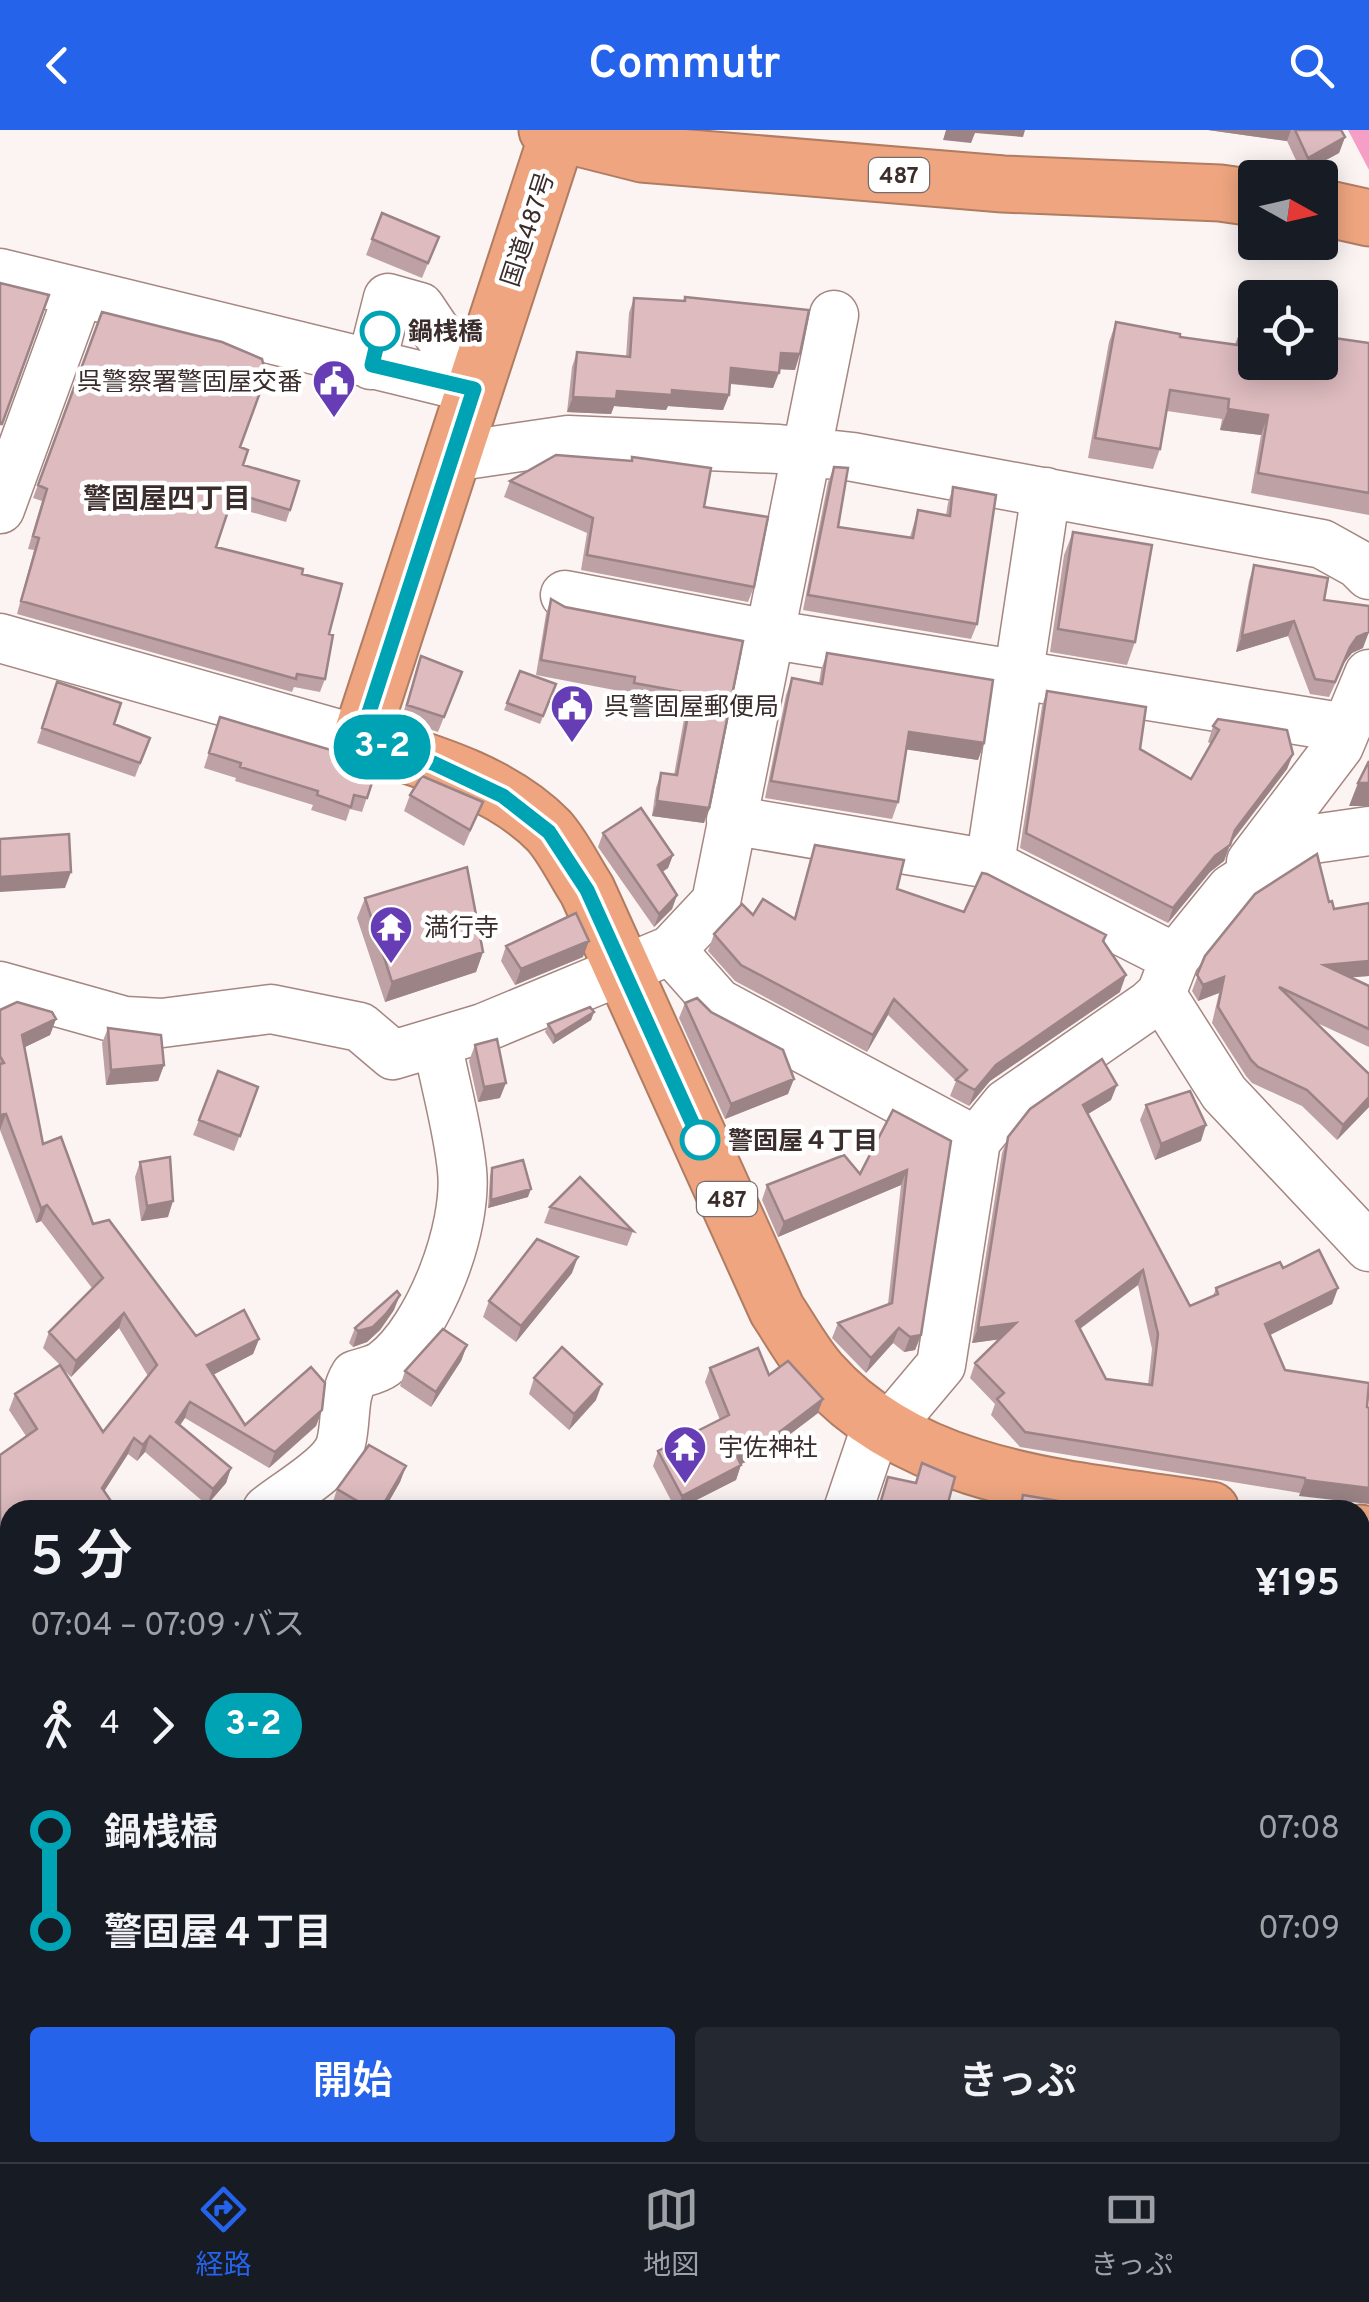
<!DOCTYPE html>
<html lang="ja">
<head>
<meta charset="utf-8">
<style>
	:root { --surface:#171b24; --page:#242831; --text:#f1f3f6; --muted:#9ea1a6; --line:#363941; --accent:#2563eb }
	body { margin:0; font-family:Overpass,"Noto Sans JP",sans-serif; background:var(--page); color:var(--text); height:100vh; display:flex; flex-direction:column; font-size:38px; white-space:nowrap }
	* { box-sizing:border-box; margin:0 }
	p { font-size:32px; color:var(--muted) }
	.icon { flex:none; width:55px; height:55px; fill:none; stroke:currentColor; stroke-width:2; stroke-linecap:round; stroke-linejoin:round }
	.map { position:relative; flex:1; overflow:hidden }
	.side { position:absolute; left:0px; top:1370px; width:1370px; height:662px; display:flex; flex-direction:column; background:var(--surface); border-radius:30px 30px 0 0; box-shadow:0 5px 25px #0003 }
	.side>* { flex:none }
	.badge { padding:0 20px; border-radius:32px; font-size:35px; line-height:65px }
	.needle { width:65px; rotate:98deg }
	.controls { position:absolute; left:1238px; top:30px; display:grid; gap:20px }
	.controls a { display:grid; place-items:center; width:100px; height:100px; border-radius:10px; background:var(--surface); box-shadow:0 5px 25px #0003; font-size:50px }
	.map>.badge { position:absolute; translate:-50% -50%; box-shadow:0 0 0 5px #fff }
	.legs { display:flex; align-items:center; gap:15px; height:110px; padding:0 30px; font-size:32px }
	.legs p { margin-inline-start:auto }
	.summary { display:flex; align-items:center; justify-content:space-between; height:170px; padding:0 30px }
	h1 { font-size:55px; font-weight:600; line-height:75px }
	.button { display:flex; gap:20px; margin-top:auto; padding:20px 30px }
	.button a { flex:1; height:115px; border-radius:10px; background:var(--accent); color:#fff; font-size:40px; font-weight:600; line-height:115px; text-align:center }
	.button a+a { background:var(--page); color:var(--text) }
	ul { padding:0 30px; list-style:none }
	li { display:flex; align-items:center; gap:35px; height:100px; font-size:38px }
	li i { display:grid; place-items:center; width:15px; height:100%; margin:0 12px; background:currentColor }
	li i::after { content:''; width:25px; height:25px; margin:-12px; border:8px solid; border-radius:50%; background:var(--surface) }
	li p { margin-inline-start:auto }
	li:first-child i { background:linear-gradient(#0000 50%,currentColor 0) }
	li:last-child i { background:linear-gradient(currentColor 50%,#0000 0) }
	header { display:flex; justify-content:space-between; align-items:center; height:130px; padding:0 30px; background:var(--accent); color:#fff; font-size:45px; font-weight:600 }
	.menu { display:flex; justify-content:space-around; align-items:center; height:140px; border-top:2px solid var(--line); background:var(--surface); font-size:28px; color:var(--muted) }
	.menu a { display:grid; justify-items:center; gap:5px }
	.menu .active { color:var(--accent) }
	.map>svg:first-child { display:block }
</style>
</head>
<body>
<header><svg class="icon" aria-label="back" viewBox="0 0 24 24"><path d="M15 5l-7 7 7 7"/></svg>Commutr<svg class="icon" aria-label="search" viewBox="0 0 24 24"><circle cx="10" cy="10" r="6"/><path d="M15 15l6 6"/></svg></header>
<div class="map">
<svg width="1369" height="2032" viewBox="0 0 1369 2032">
	<rect width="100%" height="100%" fill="#fbf4f3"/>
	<path fill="#f69fc6" d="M1348,0H1369V40Z"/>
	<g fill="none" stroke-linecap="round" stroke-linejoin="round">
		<g stroke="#a58680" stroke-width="51">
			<path id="minor" d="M0,143L475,259
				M371,235L388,168L420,177L475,259
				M452,327L568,310L779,319L853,327L1322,414L1358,434L1369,445
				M0,379L79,163
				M565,465L768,504L1346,598
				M0,508L360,610
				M731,690L990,734L1175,828
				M1251,732L1339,616L1369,544
				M990,734L1046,362
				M671,820L718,873L976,1011
				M0,856L125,891L162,893L271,879L360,897L393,925L483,898L671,820L716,772L834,185
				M1161,864L1224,963L1369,1117
				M888,1298L941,1235L976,1011L1006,974L1149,875L1161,864L1175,828L1231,759L1306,710L1369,701
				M267,1380C287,1363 335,1338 341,1313C347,1289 342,1266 355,1245C364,1242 376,1240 384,1234C430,1199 468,1097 462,1040C458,998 445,954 437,912
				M848,1380L878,1291
				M0,1677L4,1675L10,1648
				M0,1941L10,1944
				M1360,1957L1369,1956
				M0,1984L10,1986
				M107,2022L109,2032
				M570,2022L589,2032
				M399,2032L415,2022
				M1026,2032L1032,2022
				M1244,2032L1267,2022"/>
		</g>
		<g stroke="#b07c62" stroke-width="59">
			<path id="highway" d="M547,0L642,24L1003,54L1220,63L1255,68
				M558,3L360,610C423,630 501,651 549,701C564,718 575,742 587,760L777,1180C791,1201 804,1225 820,1243C917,1353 1077,1359 1211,1380
				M1320,77L1369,88
				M1360,1403L1369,1405"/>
		</g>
		<path stroke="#aca3a1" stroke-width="6" stroke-dasharray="8 5" stroke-linecap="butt" d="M766,2022L779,2032"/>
		<use href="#minor" stroke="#fff" stroke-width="48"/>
		<use href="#highway" stroke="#efa680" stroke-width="55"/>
	</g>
	<path fill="#bea1a4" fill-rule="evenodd" d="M1208,0H1341L1345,7L1339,23L1302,43L1287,11Z
		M382,83L439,107L422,148L366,125Z
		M685,167L795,240L779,239L773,258L730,254L729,265L723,280L668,276L666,280L614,276L611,284L567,282L572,237L577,222L626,227L629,183L634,168L683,171Z
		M102,182L240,317L243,335L290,380L286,392L230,376L216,417L302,444L329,504L325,549L320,562L294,557L292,562L17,484L34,420L28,419L42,371L33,368Z
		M1116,192L1180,207L1235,214L1240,202L1255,232L1369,213V385L1251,363L1261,305L1220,300L1222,289L1167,281L1160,319L1153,339L1088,328L1109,212Z
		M834,337L838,397L910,407L918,380L946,385L948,373L953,357L977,494L971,509L803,480L828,352Z
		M510,351L704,377L754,457L748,472L581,440L587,403L504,367Z
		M1073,402L1135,512L1127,535L1050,522L1064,425Z
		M1254,435L1324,470L1363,518L1352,523L1344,533L1329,567L1310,564L1288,506L1236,522L1249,451Z
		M551,469L565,477L743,511L704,693L652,686L656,658L661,643L674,645L684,589L681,588L683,578L629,568L630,563L536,545L546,484Z
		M827,523L984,613L978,630L906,619L898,672L892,689L765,668L786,565L792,548L819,553L821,540Z
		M421,526L462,542L438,602L401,590Z
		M57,552L114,594L150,608L135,647L37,613Z
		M556,554L540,594L504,580L507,573Z
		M1047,561L1191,649L1211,614L1208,612L1213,596L1293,624L1287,639L1230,714L1224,731L1210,742L1168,793L1020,718L1042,576Z
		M220,587L378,634L362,682L350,679L346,691L311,680L313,675L235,651L236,648L204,638Z
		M410,665L483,672L464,716L404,681Z
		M603,703L673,725L668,738L662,742L677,765L672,779L654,797L598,717Z
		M815,715L897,759L964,782L1106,805L1104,812L1120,862L990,951L969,976L950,966L956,951L888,885L867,922L735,851L708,821L714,804L794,788Z
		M365,768L483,822L476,842L385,872L357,788Z
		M1329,772L1334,779L1369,773V846L1351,847L1369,856V917L1315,892L1369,944V977L1337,1010L1302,976L1252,953L1246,946L1212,893L1219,863L1198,871L1192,861L1205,826Z
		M506,816L583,827L515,855L501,831Z
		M17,872L52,882L56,889L50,905L25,917L43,1014L61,1007L93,1094L109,1090L196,1206L244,1180L259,1209L253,1224L213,1245L245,1295L311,1237L325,1253L322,1280L316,1296L269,1338L185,1288L180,1295L231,1338L226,1353L207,1375L145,1322L137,1331L128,1324L104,1361L117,1380H10V1613L0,1618V1325L26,1306L9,1280L15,1264L60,1235L43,1218L49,1202L92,1158L41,1091L36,1093L0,1000V880ZM119,1198L148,1246L103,1302L62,1238L71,1247Z
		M685,873L711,882L788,964L725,989L679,888Z
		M594,882L591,890L553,914L545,902L548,894Z
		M108,898L164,935L158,951L106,955L102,913Z
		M475,915L500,968L478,972L469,931Z
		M218,941L258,957L234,1021L193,1005Z
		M1111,970L1088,984L1190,1176L1213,1166L1216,1158L1283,1138L1338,1158L1332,1174L1270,1205L1285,1240L1369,1253L1299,1366L1300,1363L1020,1317L991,1285L995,1274L970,1248L975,1233L999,1209L972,1213L1002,1023L1008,1007ZM1138,1155L1152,1219L1148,1255L1106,1249L1080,1199Z
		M1146,975L1201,1011L1155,1030L1140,990Z
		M951,1011L921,1205L915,1220L904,1222L893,1213L866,1243L832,1208L838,1193L888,1174L901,1055L778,1107L762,1070L767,1055L860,1044Z
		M140,1032L168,1087L141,1091L135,1047Z
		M492,1038L528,1067L488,1078L490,1046Z
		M550,1077L633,1101L627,1116L544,1093Z
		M572,1143L516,1212L483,1187L489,1171Z
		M394,1180L380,1200L367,1212L353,1217L349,1213L355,1198Z
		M467,1215L461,1231L431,1277L400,1256L405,1241Z
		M710,1238L769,1245L818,1283L764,1324L741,1334L736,1350L676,1380L653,1336L658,1321L720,1290L705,1252Z
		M534,1248L596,1270L569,1300L529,1264Z
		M406,1336L400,1352L384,1380H341L332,1375L337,1359Z
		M1362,1610L1369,1611V1931L1360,1930V1717L1367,1663L1360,1662V1616Z
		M0,1706L10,1713V1753L0,1751Z
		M0,1756L10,1762V1834L0,1828Z
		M10,1847V1916L0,1914Z
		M1345,2022H1360L1369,2032H1347Z"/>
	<path fill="#9b8386" d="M946,0H1025L1023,7L975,3L971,13L943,10Z
		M1208,0H1291L1287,11Z
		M1345,7L1339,23L1302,43L1308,28Z
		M781,223L800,224L795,240L776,239Z
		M731,238L779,243L773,258L726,253Z
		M672,260L729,265L723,280L668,276L666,280L614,276L611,284L567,282L573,267L617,261Z
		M1228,279L1268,285L1261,305L1220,300Z
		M1294,491L1288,506L1236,522L1242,506Z
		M1369,502L1363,518L1352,523L1344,533L1329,567L1350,517L1357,507Z
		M687,573L690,574L684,589L681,588Z
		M909,602L984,613L978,630L903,619Z
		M1293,624L1287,639L1229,715L1235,700Z
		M1358,653H1369V676H1349Z
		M657,671L709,678L704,693L652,686Z
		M1230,715L1224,731L1210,742L1168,793L1173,778L1215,726Z
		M673,725L668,738L653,748L658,735Z
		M71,742L65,758L0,762V747Z
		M677,765L672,779L654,797L659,784Z
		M589,811L583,827L515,855L521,839Z
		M483,822L476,842L385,872L392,852Z
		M1369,831V846L1318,850L1324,835Z
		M1126,845L1120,862L990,951L969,976L975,960L996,935Z
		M1224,847L1219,863L1198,871L1203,855Z
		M894,869L888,885L867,922L873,905Z
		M594,882L591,890L553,914L555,906Z
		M56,889L50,905L17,921L22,905Z
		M164,935L158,951L106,955L111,940Z
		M794,949L788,964L725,989L731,974Z
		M506,953L500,968L478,972L484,957Z
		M1117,955L1111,970L1078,990L1083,975Z
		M1369,967V977L1337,1010L1343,995Z
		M6,984L0,1000V985Z
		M1206,995L1201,1011L1155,1030L1161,1014Z
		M907,1040L901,1055L778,1107L784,1092Z
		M531,1059L528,1067L488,1078L491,1070Z
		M173,1071L168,1087L141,1091L147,1076Z
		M47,1075L41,1091L36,1093L41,1078Z
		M578,1127L572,1143L516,1212L521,1196Z
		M1143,1140L1138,1155L1070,1206L1076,1191Z
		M1338,1158L1332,1174L1260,1210L1265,1194Z
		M400,1165L394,1180L380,1200L367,1212L353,1217L358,1201Z
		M124,1183L119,1198L71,1247L76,1231Z
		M1016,1193L1010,1208L972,1213L978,1198Z
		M899,1198L893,1213L866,1243L871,1228Z
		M921,1205L915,1220L904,1222L910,1207Z
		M259,1209L253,1224L201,1251L207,1235Z
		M467,1215L461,1231L431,1277L436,1262Z
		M602,1254L596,1270L569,1300L574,1284Z
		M823,1269L818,1283L764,1324L730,1339L736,1324Z
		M190,1272L185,1288L171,1308L176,1292Z
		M322,1280L316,1296L269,1338L275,1322Z
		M150,1306L145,1322L137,1331L143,1315Z
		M134,1308L128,1324L96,1374L102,1358Z
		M741,1335L736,1350L677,1380L682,1366Z
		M406,1336L400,1352L384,1380H380Z
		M231,1338L226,1353L207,1375L213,1359Z
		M1305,1350L1369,1358V1374L1299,1366Z
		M1369,1538V1554L1360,1558V1543Z
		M10,1600V1613L0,1618V1605Z
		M1363,1914L1369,1915V1931L1360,1930V1915Z
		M140,2022H151L138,2028Z
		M457,2022H467L458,2032H448Z"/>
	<path fill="#ddbbbf" stroke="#9b8386" stroke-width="2.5" fill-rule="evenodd" d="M1295,0H1341L1345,7L1308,28Z
		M382,83L439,107L428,133L372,109Z
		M0,153L49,165L2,294H0Z
		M685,167L809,180L800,224L781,223L779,243L731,238L729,265L672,260V265L617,261L616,269L573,267L577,222L630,227L634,168L685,171Z
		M102,182L222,212L262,229L266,246L240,317L248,320L243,335L299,351L290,380L234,363L216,417L303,439L302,444L342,454L329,504L333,505L325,549L297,544L296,549L21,471L39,408L33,406L47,359L38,355Z
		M1116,192L1180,204V207L1238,215L1240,202L1255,204V232H1320V206L1369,213V363L1258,343L1268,285L1228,279L1229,269L1170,260L1160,319L1095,308Z
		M556,325L632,331V327L711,338L704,377L768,387L754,457L587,425L593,388L510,351Z
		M834,337L848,338L838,397L913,408L918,380L950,386L953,357L996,365L977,494L808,465Z
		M1073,402L1152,415L1135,512L1058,499Z
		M1254,435L1328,448L1324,470L1369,476V502L1357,507L1350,517L1335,552L1315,549L1294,491L1242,506Z
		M551,469L565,477L743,511L709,678L657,671L661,643L677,645L690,574L687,573L689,563L634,553L635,547L541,530Z
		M827,523L993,550L984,613L909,602L898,672L771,651L792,548L822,554Z
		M421,526L462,542L444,587L407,575Z
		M520,541L556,554L543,586L507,573Z
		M57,552L121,573L114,594L150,608L140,633L42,598Z
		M1047,561L1146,577L1140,619L1191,649L1219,600L1213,596L1218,589L1287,600L1293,624L1235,700L1230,715L1215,726L1173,778L1026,703Z
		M220,587L378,634L367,668L354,665L351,677L317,665L318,661L240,637L241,633L209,623Z
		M1369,631V653H1358Z
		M422,646L483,672L470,700L410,665Z
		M641,678L673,725L658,735L677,765L659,784L603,703Z
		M69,704L71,742L0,747V709Z
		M815,715L904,730L897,759L964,782L982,743L987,744L1106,805L1103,811L1126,845L996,935L975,960L956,950L967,940L894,869L873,905L741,835L714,804L742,774L753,785L763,769L795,789Z
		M1317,724L1329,772L1332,771L1334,779L1369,773V831L1324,835L1369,856V899L1279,857L1369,944V967L1343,995L1307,960L1258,937L1251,930L1218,877L1224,847L1203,855L1197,845L1205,826L1255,764Z
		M467,737L483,822L392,852L365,768Z
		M576,783L589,811L521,839L506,816Z
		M697,868L711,882L783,920L794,949L731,974L685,873Z
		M17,872L52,882L56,889L22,905L43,1014L61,1007L93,1094L109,1090L196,1206L244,1180L259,1209L207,1235L245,1295L311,1237L325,1253L322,1280L275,1322L190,1272L176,1292L231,1338L213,1359L150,1306L143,1315L134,1308L102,1358L117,1380H10V1600L0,1605V1325L37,1299L15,1264L60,1235L103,1302L157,1235L124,1183L76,1231L49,1202L103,1148L47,1075L41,1078L6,984L0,985V934L4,933L0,926V880Z
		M590,877L594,882L555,906L548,894Z
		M108,898L161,905L164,935L111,940Z
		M497,909L506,953L484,957L475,915Z
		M1102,929L1117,955L1083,975L1190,1176L1218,1164L1216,1158L1280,1132L1283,1138L1319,1120L1338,1158L1265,1194L1285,1240L1369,1253L1367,1277L1369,1278V1358L1305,1350V1348L1025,1302L997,1269L1004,1263L975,1233L1016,1193L978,1198L1008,1007L1030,979ZM1143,1140L1158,1204L1152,1255L1106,1249L1076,1191Z
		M218,941L258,957L240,1006L199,990Z
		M1190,961L1206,995L1161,1014L1146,975Z
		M893,980L951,1011L921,1205L910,1207L899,1198L871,1228L838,1193L892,1173L907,1040L784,1092L767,1055L844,1025L860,1044Z
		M170,1027L173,1071L147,1076L140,1032Z
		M523,1030L531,1059L491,1070L492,1038Z
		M580,1047L633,1101L550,1077Z
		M537,1109L578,1127L521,1196L489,1171Z
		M397,1161L400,1165L386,1184L373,1197L358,1201L355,1198Z
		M443,1199L467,1215L436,1262L405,1241Z
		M562,1217L602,1254L574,1284L534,1248Z
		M758,1218L769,1245L788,1231L823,1269L769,1310L736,1324L741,1335L682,1366L658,1321L729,1285L710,1238Z
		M369,1315L406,1336L380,1380H373L337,1359Z
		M922,1333L955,1347L948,1373L980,1380H875L880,1374L888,1347L916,1353Z
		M1023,1365L1112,1380H1020Z
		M1369,1507V1538L1360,1543V1512Z
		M1362,1610L1369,1611V1647L1360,1646V1621Z
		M1369,1673V1915H1360V1747Z
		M0,1706L10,1713V1737L0,1734Z
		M0,1756L10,1762V1815L0,1809Z
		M10,1866V1900L5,1899Z
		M1369,1988V2032H1356L1354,2022H1360V1990Z
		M0,2019L10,2021V2022H26L74,2028V2032H0Z
		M246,2022H339L334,2032H240Z
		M441,2022H457L448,2032H432Z
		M500,2022H554L570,2032H496Z
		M860,2022H912L907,2032H854Z"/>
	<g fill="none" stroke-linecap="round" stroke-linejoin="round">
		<g stroke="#fff" stroke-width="22">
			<path id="line-1" d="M380,201L372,235L474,259L360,610L433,633L503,666L549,702L587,760L700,1010"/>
		</g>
		<use href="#line-1" stroke="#00a3b4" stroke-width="15"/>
	</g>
	<defs>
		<g id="civic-pin" transform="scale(2.25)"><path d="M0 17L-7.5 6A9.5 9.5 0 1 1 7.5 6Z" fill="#673db5" stroke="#fff"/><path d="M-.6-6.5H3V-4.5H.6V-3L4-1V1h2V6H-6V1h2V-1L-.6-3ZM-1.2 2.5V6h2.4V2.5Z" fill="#fff"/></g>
		<g id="temple-pin" transform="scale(2.25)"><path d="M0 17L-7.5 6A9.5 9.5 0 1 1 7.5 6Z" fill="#673db5" stroke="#fff"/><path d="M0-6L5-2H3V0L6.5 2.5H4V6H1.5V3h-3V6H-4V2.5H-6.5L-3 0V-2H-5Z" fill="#fff"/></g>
	</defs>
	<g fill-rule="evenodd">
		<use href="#civic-pin" x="334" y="251"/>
		<use href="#civic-pin" x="572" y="576"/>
		<use href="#temple-pin" x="391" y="797"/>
		<use href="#temple-pin" x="685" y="1317"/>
	</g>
	<g fill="#fff" stroke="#00a3b4" stroke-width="5">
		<circle cx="380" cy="201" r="18"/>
		<circle cx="700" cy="1010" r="18"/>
	</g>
	<g text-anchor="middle" stroke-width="9" stroke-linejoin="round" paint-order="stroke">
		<g fill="#fff" stroke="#756c6b" stroke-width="2.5">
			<rect x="869" y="28" width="60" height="34" rx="8"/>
			<rect x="697" y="1052" width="60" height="34" rx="8"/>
		</g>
		<g font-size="22" font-weight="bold" fill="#3a2d2b">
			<text x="899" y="53">487</text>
			<text x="727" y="1077">487</text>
		</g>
		<g font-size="25" fill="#3a2d2b" stroke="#fff">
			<text transform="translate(527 99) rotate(-72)" y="9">国道487号</text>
		</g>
		<g font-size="25" font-weight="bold" fill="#3a2d2b" stroke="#fff" text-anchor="start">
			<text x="408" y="210">鍋桟橋</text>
			<text x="728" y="1019">警固屋４丁目</text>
		</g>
		<g font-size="25" fill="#3a2d2b" stroke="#fff" text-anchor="start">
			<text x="302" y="260" text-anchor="end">呉警察署警固屋交番</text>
			<text x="604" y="585">呉警固屋郵便局</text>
			<text x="424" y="806">満行寺</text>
			<text x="718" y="1326">宇佐神社</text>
		</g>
		<g font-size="28" font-weight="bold" fill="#3a2d2b" stroke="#fff">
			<text x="167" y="378">警固屋四丁目</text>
		</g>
	</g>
</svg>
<div class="controls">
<a><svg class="needle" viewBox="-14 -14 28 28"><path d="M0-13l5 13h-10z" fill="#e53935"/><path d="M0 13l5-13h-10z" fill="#9ea1a6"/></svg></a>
<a><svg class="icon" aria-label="locate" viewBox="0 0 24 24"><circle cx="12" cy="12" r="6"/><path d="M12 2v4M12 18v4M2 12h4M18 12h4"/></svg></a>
</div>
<b class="badge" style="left:382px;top:617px;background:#00a3b4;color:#fff">3-2</b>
<section class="side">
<div class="summary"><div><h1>5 分</h1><p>07:04 – 07:09 · バス</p></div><b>¥195</b></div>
<div class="legs"><svg class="icon" aria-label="walk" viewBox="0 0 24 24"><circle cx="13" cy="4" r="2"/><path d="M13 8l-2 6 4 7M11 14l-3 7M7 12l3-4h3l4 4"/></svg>4<svg class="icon" aria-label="forward" viewBox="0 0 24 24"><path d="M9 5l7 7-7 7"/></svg><b class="badge" style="background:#00a3b4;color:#fff">3-2</b></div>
<ul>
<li><i style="color:#00a3b4"></i><b>鍋桟橋</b><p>07:08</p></li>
<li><i style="color:#00a3b4"></i><b>警固屋４丁目</b><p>07:09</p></li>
</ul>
<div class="button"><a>開始</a><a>きっぷ</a></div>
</section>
</div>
<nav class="menu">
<a class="active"><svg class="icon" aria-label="directions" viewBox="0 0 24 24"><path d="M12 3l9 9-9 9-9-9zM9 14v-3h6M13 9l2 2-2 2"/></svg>経路</a>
<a><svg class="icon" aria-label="map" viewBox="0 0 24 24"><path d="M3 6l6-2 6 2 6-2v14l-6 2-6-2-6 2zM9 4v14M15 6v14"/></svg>地図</a>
<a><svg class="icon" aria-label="tickets" viewBox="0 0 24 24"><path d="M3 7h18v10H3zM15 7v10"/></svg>きっぷ</a>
</nav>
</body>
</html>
